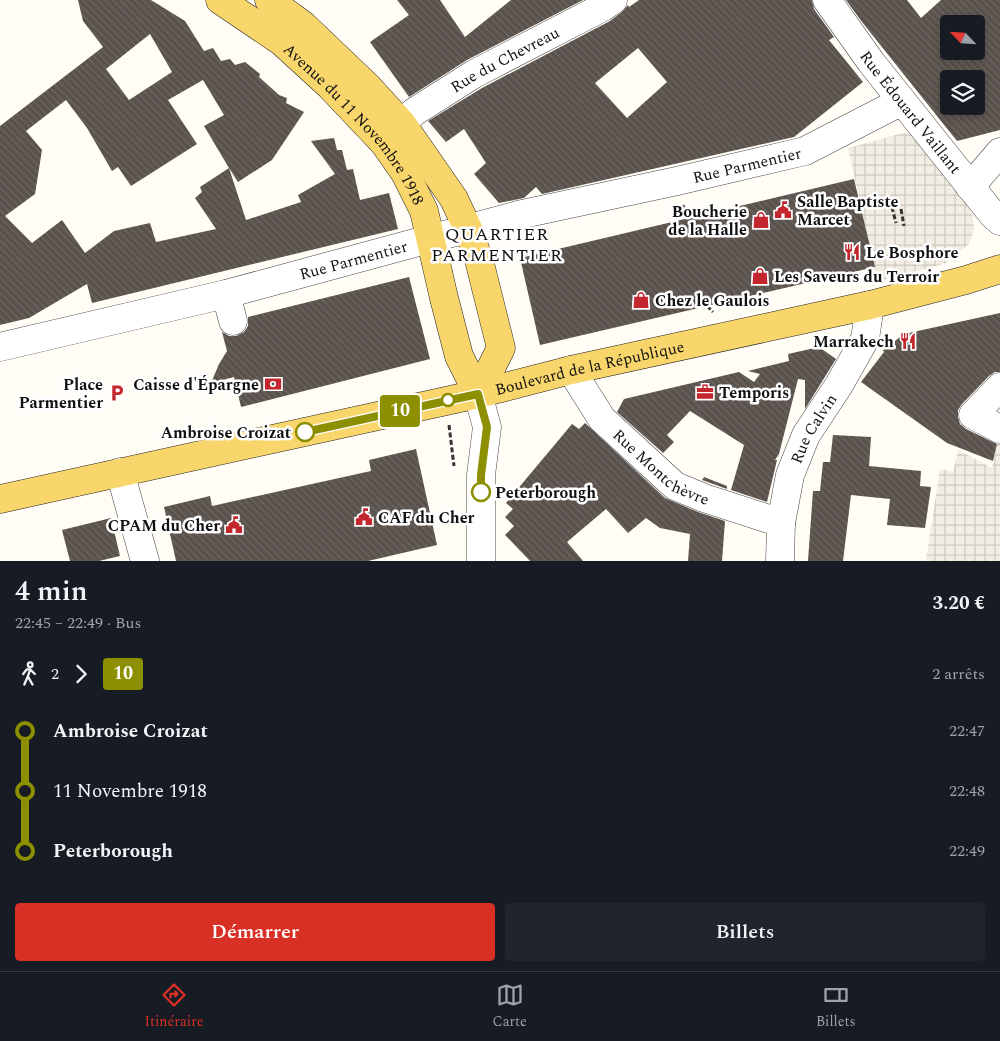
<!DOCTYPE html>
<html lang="fr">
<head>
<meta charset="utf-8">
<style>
	:root { --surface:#171b24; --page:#20242c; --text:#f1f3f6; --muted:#9ea1a6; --line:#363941; --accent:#d93025 }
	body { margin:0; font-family:Spectral,serif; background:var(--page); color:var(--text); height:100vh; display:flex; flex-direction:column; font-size:19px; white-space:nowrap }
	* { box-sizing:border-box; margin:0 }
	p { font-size:16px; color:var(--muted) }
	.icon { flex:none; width:28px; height:28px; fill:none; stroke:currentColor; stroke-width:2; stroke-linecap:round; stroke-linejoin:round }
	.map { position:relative; height:561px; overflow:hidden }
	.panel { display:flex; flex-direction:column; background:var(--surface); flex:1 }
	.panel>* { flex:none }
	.badge { padding:0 10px; border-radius:4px; font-size:18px; line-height:32px }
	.needle { width:32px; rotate:295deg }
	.controls { position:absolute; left:940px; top:15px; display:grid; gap:10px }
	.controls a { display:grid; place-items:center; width:45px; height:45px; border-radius:5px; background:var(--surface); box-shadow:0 2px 8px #0003; font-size:25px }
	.map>.badge { position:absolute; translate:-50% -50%; box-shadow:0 0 0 2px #fff }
	.legs { display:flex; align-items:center; gap:8px; height:55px; padding:0 15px; font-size:16px }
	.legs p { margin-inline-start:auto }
	.headline { display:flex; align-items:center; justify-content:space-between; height:85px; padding:0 15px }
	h1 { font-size:28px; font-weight:600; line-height:38px }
	.primary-button { display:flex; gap:10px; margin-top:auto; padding:10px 15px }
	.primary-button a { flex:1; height:58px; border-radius:5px; background:var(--accent); color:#fff; font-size:20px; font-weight:600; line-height:58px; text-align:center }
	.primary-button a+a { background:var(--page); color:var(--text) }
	ul { padding:0 15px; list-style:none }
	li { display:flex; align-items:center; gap:18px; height:60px; font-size:19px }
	li i { display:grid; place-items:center; width:8px; height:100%; margin:0 6px; background:currentColor }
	li i::after { content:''; width:12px; height:12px; margin:-6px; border:4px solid; border-radius:50%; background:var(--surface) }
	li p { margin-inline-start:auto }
	li:first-child i { background:linear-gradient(#0000 50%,currentColor 0) }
	li:last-child i { background:linear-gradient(currentColor 50%,#0000 0) }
	.dock { display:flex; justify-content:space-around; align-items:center; height:70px; border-top:1px solid var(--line); background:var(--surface); font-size:14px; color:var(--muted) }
	.dock a { display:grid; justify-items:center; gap:2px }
	.dock .active { color:var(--accent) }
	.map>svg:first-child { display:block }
</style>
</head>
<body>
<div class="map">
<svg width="1000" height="561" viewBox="0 0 1000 561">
	<defs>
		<pattern id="plaza-grid" width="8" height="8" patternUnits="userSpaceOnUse" patternTransform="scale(1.25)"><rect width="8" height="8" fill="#f1ede2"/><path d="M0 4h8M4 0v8" fill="none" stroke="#cecac1"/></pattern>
		<pattern id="building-back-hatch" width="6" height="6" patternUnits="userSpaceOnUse" patternTransform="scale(1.25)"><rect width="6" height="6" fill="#5a524d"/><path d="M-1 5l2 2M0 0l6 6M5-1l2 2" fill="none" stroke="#6d6662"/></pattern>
	</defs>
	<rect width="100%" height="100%" fill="#fffdf5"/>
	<path fill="url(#plaza-grid)" d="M903,133L912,135L916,140L970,209L973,217L974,229L969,244L947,263L878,282L848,148Z
		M1000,429V561H927L926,560L940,469L953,472L958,450L992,468Z"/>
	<path fill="url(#building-back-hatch)" fill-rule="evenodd" d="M78,0H151L185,21L204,51L213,48L221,61L230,59L235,65L245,62L260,74L259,77L279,95L287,98L286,103L304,112L272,160L238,182L229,168L246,220L301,202L298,195L335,174L311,141L334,138L337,150H342L347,170L353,169L360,200L389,193L398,229L92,303L87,284L29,318L0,325V126L103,47L83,21ZM150,34L172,72L129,100L106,69ZM203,80L224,115L204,126L229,168L200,187L202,192L195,198L216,229L156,242L150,223L114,231L85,253L62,220L32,243L5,216L35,194L42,150L26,131L66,100L87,128L112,171L118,167L131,186L197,144L168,100Z
		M397,0H440L465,37L511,0H583L467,60L409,97L370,42L409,15Z
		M639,0H812L814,9L834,37L829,40L863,82L794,137L542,194L536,187L524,198L499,203L474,174L486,163L464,129L446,142L428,121L482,88L610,21L622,12L628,5L629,7ZM638,48L667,82L627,118L595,83Z
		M846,0H907L921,18L941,0H1000V130L957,141L862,22ZM949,24H976V51H949ZM949,79H976V106H949Z
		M854,179L875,267L540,345L520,258Z
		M409,277L430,359L241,407L234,377L211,383L219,364L227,351L222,332L229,336H236L244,332L248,326V317Z
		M1000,313V372H995L989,376L962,404L958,410V417L960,424L966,429L997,444L993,461L947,443L861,382L884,352L883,350L904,334Z
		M819,347L836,359L805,409V380L798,379L779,454L775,460H777L767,502L731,490L744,445L690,411L667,435L674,442L663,453L617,412L624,399L739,372L754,382L760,374L748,371L789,361L788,354Z
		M585,423L665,498L698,512L725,521L722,561H688L690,534L660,528L646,518L628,533L606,509L567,542L583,561H530L505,535L514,526L505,517L513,509L506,503L572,424L579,429Z
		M833,435L871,437L869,466L921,471L920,486L931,487L925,528L887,525L890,499L851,495L843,561H808L813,491H820L823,462H830Z
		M416,449L437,545L368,561H176L164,507L210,496L212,506L371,471L369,460Z
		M704,477L727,486V489L702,480Z
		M111,518L120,556L99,561H70L62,530Z"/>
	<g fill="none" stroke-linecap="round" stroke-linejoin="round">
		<g stroke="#444" stroke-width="29">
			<g id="minor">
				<path id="s1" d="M827,0L871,62L993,215L1000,221"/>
				<path id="s2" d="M402,124L414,112L474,74L603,7L613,0"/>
				<path d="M970,187L1000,152"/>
				<path d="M226,294L233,321"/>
				<path id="s3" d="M0,347L226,294L518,215L677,181L805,151L902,101"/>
				<path id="s4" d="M571,370L602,419L675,486L704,498L781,523"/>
				<path d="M1000,387L973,415L1000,429"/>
				<path d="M478,394L487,427L481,475V561"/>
				<path d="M120,472L145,561"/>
				<path id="s5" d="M780,561L781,523L790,475L806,435L839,385L865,339L870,305"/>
			</g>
		</g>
		<g stroke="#222" stroke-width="29">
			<g id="major">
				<path id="s6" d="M220,0L282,42L330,86L384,143L405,173L424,211L444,298L459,356L478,394"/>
				<path d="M269,0L303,25L368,87L402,124L454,199L468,229L479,260L501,348L478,394"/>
				<path id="s7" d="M0,499L478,394L571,370L870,305L966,280L1000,269"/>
			</g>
		</g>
		<path stroke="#333" stroke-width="3" stroke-dasharray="5 2.5" stroke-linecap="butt" d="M683,205L686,219
			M892,207L896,223
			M901,209L904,226
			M707,306L713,312
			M449,425L454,466"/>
		<use href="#minor" stroke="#fff" stroke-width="28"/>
		<use href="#major" stroke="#f9d66b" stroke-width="28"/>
	</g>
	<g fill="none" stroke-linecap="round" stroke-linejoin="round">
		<g stroke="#fff" stroke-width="11">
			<path id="line-1" d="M305,432L478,394L487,427L481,475V492"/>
		</g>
		<use href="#line-1" stroke="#8b8f00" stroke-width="8"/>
	</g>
	<defs>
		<g id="civic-bare" transform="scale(1.35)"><path d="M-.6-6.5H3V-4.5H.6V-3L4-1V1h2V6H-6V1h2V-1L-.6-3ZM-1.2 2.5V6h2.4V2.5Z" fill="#c4262e" stroke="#fff" stroke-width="2.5" paint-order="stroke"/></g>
		<g id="shop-bare" transform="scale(1.35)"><path d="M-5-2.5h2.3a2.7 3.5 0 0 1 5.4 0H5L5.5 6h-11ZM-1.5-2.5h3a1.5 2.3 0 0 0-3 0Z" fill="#c4262e" stroke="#fff" stroke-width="2.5" paint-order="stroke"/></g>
		<g id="restaurant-bare" transform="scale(1.35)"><path d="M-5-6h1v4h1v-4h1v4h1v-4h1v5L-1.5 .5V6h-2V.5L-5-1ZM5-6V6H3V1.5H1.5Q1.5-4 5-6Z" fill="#c4262e" stroke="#fff" stroke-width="2.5" paint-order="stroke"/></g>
		<g id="bank-bare" transform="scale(1.35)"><path d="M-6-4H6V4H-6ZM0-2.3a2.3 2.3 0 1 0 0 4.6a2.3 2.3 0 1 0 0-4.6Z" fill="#c4262e" stroke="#fff" stroke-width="2.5" paint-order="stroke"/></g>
		<g id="office-bare" transform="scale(1.35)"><path d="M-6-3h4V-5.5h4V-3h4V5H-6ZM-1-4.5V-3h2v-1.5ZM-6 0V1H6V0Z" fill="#c4262e" stroke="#fff" stroke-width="2.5" paint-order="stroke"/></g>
		<g id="parking-bare" transform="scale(1.35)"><path d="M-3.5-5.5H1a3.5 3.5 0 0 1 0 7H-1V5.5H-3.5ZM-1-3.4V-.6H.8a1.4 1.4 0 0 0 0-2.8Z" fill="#c4262e" stroke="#fff" stroke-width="2.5" paint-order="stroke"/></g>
	</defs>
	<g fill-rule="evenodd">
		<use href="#civic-bare" x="783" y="210"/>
		<use href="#shop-bare" x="761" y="220"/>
		<use href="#restaurant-bare" x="852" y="252"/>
		<use href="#shop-bare" x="760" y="276"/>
		<use href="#shop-bare" x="641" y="300"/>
		<use href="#restaurant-bare" x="908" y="341"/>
		<use href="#bank-bare" x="273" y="384"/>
		<use href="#office-bare" x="705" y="392"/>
		<use href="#parking-bare" x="117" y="393"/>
		<use href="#civic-bare" x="364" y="517"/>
		<use href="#civic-bare" x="234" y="525"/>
	</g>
	<g fill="#fff" stroke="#8b8f00" stroke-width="2.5">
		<circle cx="448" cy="400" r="6"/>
		<circle cx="305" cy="432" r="9"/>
		<circle cx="481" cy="492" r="9"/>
	</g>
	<g text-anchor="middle" stroke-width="5" stroke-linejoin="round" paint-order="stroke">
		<g font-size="16" fill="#111" stroke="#fff">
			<text dy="6" stroke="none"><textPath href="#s2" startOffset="122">Rue du Chevreau</textPath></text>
			<text dy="6" stroke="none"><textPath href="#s1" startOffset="140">Rue Édouard Vaillant</textPath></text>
			<text dy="6" stroke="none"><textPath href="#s6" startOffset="185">Avenue du 11 Novembre 1918</textPath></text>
			<text dy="6" stroke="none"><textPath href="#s3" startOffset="769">Rue Parmentier</textPath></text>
			<text dy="6" stroke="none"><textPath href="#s3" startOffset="364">Rue Parmentier</textPath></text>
			<text dy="6" stroke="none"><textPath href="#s7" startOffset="604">Boulevard de la République</textPath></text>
			<text dy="6" stroke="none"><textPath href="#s5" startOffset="139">Rue Calvin</textPath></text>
			<text dy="6" stroke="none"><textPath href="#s4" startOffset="135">Rue Montchèvre</textPath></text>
		</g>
		<g font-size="16" font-weight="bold" fill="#111" stroke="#fff" text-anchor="start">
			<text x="797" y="207">Salle Baptiste<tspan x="797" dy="18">Marcet</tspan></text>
			<text x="747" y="217" text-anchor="end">Boucherie<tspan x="747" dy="18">de la Halle</tspan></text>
			<text x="866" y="258">Le Bosphore</text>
			<text x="774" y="282">Les Saveurs du Terroir</text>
			<text x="655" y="306">Chez le Gaulois</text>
			<text x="894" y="347" text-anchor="end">Marrakech</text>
			<text x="103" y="390" text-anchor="end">Place<tspan x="103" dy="18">Parmentier</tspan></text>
			<text x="259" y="390" text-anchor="end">Caisse d'Épargne</text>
			<text x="719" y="398">Temporis</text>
			<text x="378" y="523">CAF du Cher</text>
			<text x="220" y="531" text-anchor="end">CPAM du Cher</text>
		</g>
		<g font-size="16" font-weight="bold" fill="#111" stroke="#fff" text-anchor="end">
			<text x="291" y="438">Ambroise Croizat</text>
			<text x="495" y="498" text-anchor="start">Peterborough</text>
		</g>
		<g font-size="18" letter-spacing="1" fill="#111" stroke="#fff">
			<text x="497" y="240">QUARTIER<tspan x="497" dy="21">PARMENTIER</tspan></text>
		</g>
	</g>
</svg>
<div class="controls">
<a><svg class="needle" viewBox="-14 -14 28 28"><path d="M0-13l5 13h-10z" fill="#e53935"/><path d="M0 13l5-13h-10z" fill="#9ea1a6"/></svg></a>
<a><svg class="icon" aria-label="layers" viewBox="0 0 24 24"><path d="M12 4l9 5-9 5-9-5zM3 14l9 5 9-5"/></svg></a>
</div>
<b class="badge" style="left:400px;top:411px;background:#8b8f00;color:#fff">10</b>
</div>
<section class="panel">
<div class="headline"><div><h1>4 min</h1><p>22:45 – 22:49 · Bus</p></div><b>3.20 €</b></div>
<div class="legs"><svg class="icon" aria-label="walk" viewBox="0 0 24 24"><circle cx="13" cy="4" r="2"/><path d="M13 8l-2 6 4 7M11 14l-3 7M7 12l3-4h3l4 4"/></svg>2<svg class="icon" aria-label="forward" viewBox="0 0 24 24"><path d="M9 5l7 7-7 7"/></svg><b class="badge" style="background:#8b8f00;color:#fff">10</b><p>2 arrêts</p></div>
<ul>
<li><i style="color:#8b8f00"></i><b>Ambroise Croizat</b><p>22:47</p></li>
<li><i style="color:#8b8f00"></i><span>11 Novembre 1918</span><p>22:48</p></li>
<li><i style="color:#8b8f00"></i><b>Peterborough</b><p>22:49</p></li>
</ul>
<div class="primary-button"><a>Démarrer</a><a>Billets</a></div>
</section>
<nav class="dock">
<a class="active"><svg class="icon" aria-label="directions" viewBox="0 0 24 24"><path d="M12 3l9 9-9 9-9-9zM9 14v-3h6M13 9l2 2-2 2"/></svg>Itinéraire</a>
<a><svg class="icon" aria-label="map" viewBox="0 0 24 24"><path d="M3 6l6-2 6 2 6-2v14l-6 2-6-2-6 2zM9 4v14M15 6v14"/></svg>Carte</a>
<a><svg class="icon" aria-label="tickets" viewBox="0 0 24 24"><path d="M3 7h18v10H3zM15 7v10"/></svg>Billets</a>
</nav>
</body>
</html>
